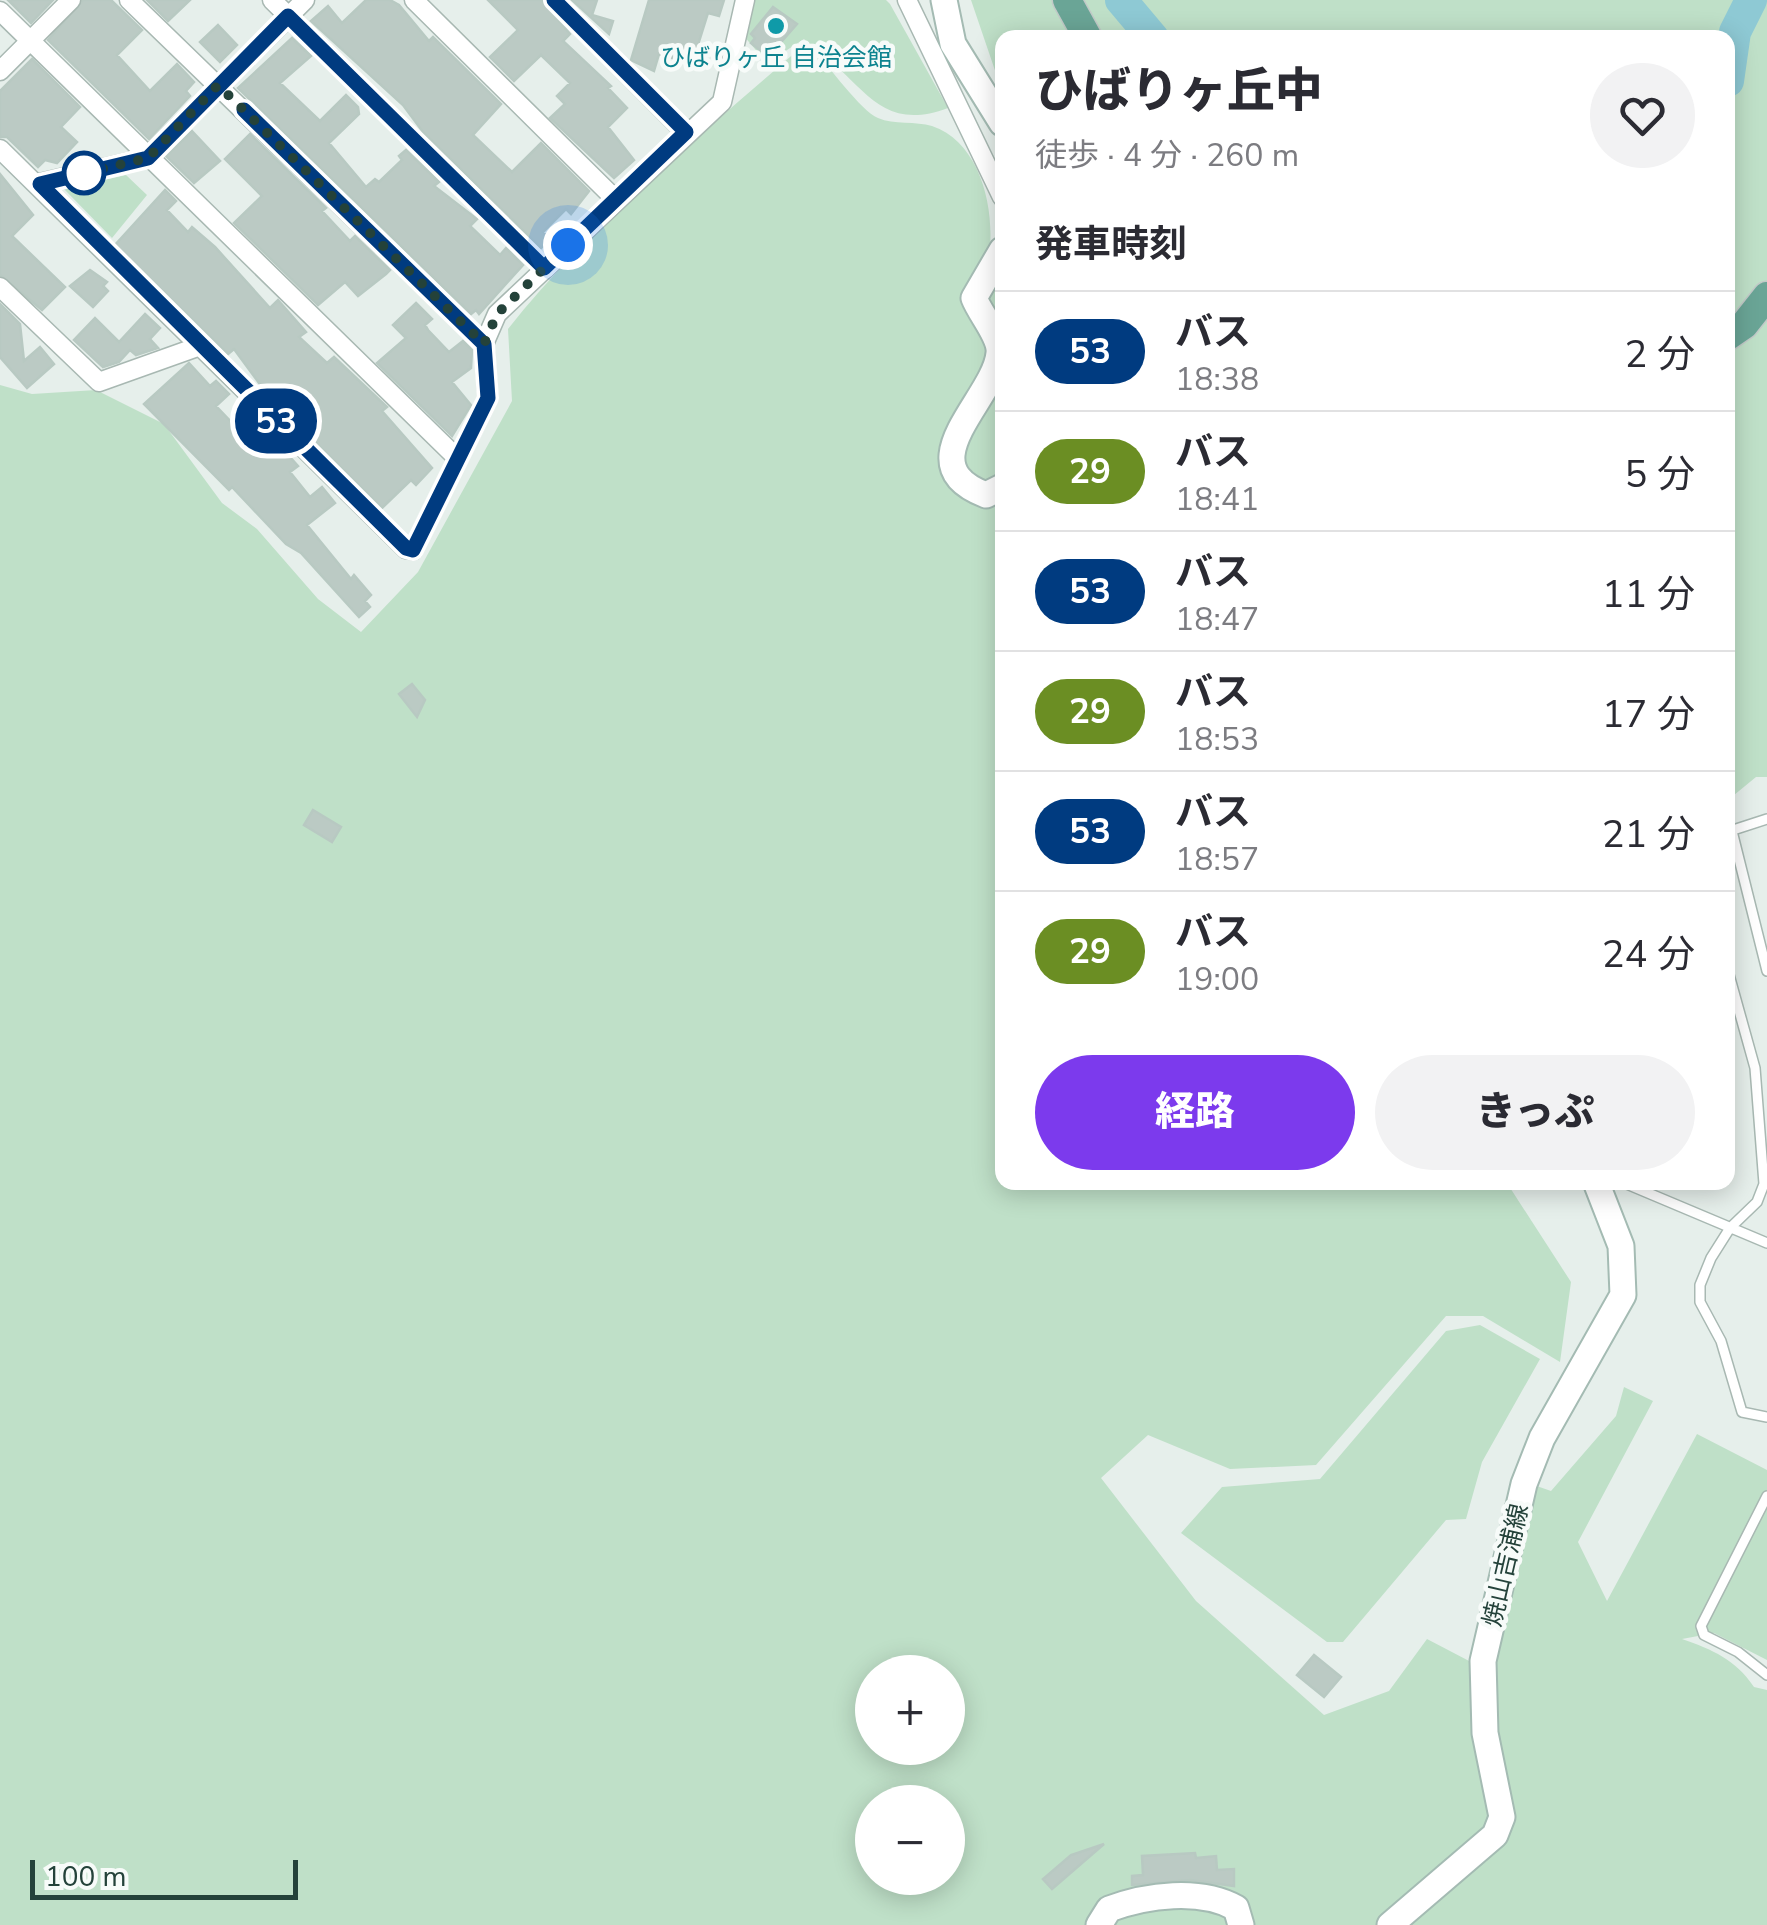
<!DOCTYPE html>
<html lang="ja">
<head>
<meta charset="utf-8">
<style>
	:root { --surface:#fff; --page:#f2f2f3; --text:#2b2b33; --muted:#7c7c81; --line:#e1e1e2; --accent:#7c3aed }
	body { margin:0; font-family:"Nunito Sans","Noto Sans JP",sans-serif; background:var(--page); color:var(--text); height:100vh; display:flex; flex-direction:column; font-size:38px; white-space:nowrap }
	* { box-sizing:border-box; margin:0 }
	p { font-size:32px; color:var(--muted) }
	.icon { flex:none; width:55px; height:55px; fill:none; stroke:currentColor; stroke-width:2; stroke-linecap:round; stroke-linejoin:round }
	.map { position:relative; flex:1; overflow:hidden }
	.sheet { position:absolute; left:995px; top:30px; width:740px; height:1160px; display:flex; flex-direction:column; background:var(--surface); border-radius:20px; box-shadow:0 5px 25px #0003 }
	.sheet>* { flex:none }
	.badge { padding:0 20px; border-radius:32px; font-size:35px; line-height:65px }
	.tools { position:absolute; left:855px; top:1655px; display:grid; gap:20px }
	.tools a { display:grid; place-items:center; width:110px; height:110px; border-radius:50%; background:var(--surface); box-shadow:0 5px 25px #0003; font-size:50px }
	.scale { position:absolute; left:30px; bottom:25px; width:268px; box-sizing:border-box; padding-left:10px; border:5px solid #24423a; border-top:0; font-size:28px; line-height:35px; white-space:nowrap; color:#24423a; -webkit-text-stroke:8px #f7fbf9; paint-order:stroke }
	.you { position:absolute; width:50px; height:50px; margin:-25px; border:8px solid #fff; border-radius:50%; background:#1a73e8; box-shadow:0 0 0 15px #1a73e833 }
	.map>.badge { position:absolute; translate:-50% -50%; box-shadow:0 0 0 5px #fff }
	h2 { padding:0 40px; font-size:38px; line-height:90px }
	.round { display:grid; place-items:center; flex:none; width:105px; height:105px; border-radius:52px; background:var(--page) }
	.head { display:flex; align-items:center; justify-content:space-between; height:170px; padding:0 40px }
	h1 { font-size:48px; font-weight:800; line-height:75px }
	.button { display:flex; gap:20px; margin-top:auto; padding:20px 40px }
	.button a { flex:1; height:115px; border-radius:60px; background:var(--accent); color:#fff; font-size:40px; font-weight:800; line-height:115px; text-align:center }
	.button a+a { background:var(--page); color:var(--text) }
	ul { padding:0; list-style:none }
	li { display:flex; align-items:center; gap:30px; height:120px; padding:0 40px; border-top:2px solid var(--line) }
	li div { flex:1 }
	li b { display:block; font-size:38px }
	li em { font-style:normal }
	li .badge { min-width:110px; font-weight:700; text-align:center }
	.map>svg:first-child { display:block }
</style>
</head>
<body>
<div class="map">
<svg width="1767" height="1925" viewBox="0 0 1767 1925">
	<rect width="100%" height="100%" fill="#e6efeb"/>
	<path fill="#bfe0c8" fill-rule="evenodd" d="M753,0H886L890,4L948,108C876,135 863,78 814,50C828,65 861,111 878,118C894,125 916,121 932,126C984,143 998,220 987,267H1002V1182L1507,1183L1571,1282L1560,1362L1483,1316H1446L1316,1465L1230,1469L1148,1435L1101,1478L1196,1601L1324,1715L1389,1691L1427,1639L1494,1674L1531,1484L1551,1491L1616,1416L1624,1387L1653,1401L1578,1542L1607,1601L1697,1434L1767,1470V1660L1714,1633L1682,1639C1713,1650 1735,1659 1754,1687L1767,1690V1925H0V385L32,394L96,390L164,424L222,503L257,529L318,599L361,632L418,572L512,401L508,329C594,220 704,133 807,42L804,39L767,63L743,35ZM872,1672H948V1748H872ZM872,1802H948V1878H872Z
		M971,0H1767V777H1756L1728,800V38H1002V91Z
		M126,175L147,195L112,238L64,189Z
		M1480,1325L1540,1359L1482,1462L1466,1519L1446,1520L1343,1642H1327L1181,1533L1222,1487L1320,1479L1446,1331Z"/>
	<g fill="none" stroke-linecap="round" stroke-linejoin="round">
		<path stroke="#8ec9d4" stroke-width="32" d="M1121,0L1153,38
			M1728,81L1735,32L1751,0"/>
	</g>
	<path fill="#bbcac4" stroke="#b8c9c2" stroke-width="2.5" d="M8,0H53L31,23Z
		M83,0H111L142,30L117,55L150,91L177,64L194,82L186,91L190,96L149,139L48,40Z
		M147,0H190L168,21Z
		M366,0H390L399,5L429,41L433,37L501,104L473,135L512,172L541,143L589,191L571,214L566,209L543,232L550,240L541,248L423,132L403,105L311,21L328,6L342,23Z
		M488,0H542L570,34L563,41L611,86L608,88L627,108L608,127L634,160L614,178L550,118L565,104L557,96L570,83L541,55L514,81L490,57L518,30Z
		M572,0H597L592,15L613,21L609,34Z
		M649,0H724L719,16L708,13L692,64L659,54L654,71L631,60Z
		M773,7L797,24L768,57L751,43L755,38L751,34Z
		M218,25L237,45L220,62L200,42Z
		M292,38L311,56L280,83L320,121L346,95L358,107L359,114L329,143L366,187L375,179L379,182L402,160L399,156L406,150L439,182L434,186L477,219L470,226L500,255L506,248L523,265L479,314L476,310L471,314L238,88Z
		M32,59L80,107L61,127L77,142L57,163L45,160L38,167L7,137H0V91Z
		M192,131L220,161L194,183L166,156Z
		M250,134L326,208L322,211L350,241L355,236L390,270L386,274L358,296L345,282L318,305L234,223L262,196L225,159Z
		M0,174L33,215L12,236L65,287L42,310L0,275Z
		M165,190L176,201L167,210L188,232L192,227L215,247L270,308L278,300L306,332L299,337L327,363L334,357L387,407L382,411L432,468L416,485L411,480L382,508L308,435L287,407L283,410L270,398L234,349L228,354L115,245Z
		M90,270L107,282L103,286L108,291L93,307L70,286Z
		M416,303L432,319L425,325L428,330L449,352L463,341L472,350L471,368L452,382L471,405L452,436L377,363L406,338L393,325Z
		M0,304L20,324L24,361L40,347L54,364L27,388L0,357Z
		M145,314L160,328L150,339L158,348L136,355L130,350L119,362L103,367L74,340L95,318L119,342Z
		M189,363L210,386L216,381L229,394L216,406L238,429L252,415L298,466L290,472L310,497L322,487L335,503L307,525L351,579L354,575L371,595L365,601L370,607L359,617L301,553L286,544L232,487L229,490L144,404Z
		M412,684L425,700L417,717L399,694Z
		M313,810L341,827L332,842L304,825Z
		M1314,1655L1341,1677L1324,1697L1297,1675Z
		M1104,1844L1052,1889L1043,1879L1071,1855Z
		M1195,1853L1196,1858L1216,1856L1217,1870L1234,1869V1886L1190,1880L1132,1885V1876L1143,1875L1142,1856Z"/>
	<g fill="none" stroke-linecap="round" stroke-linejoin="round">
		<g stroke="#a8b8b2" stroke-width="12">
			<path id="service" d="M1730,831L1767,819
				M1732,831L1767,971
				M1728,971L1755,1068L1764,1184L1757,1202L1730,1228L1711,1258L1700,1285V1302L1721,1341L1742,1412L1767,1417
				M1622,1182L1767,1243
				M1767,1496L1701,1626L1704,1635L1738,1652L1767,1675"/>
		</g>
		<g stroke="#a8b8b2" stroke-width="21">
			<path id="minor" d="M272,0L544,268
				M414,0L615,199
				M554,0L685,132
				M907,0L1002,197
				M0,11L458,459
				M0,71L71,0
				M0,149L406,549L413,550L488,398L484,344L129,0
				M40,183L147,158L305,0
				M0,287L99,382L200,346
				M484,344L497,314L722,102L745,0"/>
		</g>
		<g stroke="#a4bbb3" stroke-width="29">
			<path id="secondary" d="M944,0L953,44L1002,123
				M1002,250L974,298C980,314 1001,337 999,353C995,399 904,464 986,495L1002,487
				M1099,1925L1109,1909C1147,1895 1200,1888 1236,1908L1241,1925
				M1390,1925L1495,1835L1502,1817L1485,1733L1483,1661L1524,1484L1542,1438L1623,1295L1621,1246L1596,1182"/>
		</g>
		<g stroke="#c2cac8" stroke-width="31">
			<path id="primary" d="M1067,0L1088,38
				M1728,336L1744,325L1767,296"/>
		</g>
		<use href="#service" stroke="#fff" stroke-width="9"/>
		<use href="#minor" stroke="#fff" stroke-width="18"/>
		<use href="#secondary" stroke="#fff" stroke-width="25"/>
		<use href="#primary" stroke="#6aa596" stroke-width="28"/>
	</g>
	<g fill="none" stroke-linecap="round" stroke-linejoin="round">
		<g stroke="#fff" stroke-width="22">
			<path id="line" d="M244,110L484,344L488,398L413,550L406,548L40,184L148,158L288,16L544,268L686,132L554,0"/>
		</g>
		<use href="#line" stroke="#003b80" stroke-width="15"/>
		<path stroke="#24423a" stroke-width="10" stroke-dasharray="0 18" d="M84,173L76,175L148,158L218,85L484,344L497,314L568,245"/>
	</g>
	<circle fill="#0f9aa8" stroke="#f7fbf9" stroke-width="4" cx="776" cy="26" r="10"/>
	<circle fill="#fff" stroke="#003b80" stroke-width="5" cx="84" cy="173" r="20"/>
	<g text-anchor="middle" stroke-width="9" stroke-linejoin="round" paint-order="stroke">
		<g font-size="25" fill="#0d838f" stroke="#f7fbf9">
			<text x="776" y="66">ひばりヶ丘 自治会館</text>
		</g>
		<g font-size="25" fill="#24423a" stroke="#f7fbf9">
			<text transform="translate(1505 1565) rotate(-77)" y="9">焼山吉浦線</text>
		</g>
	</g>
</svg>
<div class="tools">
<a>+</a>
<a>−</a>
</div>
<div class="scale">100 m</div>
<div class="you" style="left:568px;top:245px"></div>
<b class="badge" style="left:276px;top:421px;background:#003b80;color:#fff">53</b>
<section class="sheet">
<div class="head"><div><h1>ひばりヶ丘中</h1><p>徒歩 · 4 分 · 260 m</p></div><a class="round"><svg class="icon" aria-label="heart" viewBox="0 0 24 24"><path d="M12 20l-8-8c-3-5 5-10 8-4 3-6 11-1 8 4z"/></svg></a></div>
<h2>発車時刻</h2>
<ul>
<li><span class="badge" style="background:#003b80;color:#fff">53</span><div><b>バス</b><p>18:38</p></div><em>2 分</em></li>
<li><span class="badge" style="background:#6b8e23;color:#fff">29</span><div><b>バス</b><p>18:41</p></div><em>5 分</em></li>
<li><span class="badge" style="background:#003b80;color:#fff">53</span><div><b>バス</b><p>18:47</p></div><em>11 分</em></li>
<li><span class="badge" style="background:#6b8e23;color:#fff">29</span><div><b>バス</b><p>18:53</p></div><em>17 分</em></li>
<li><span class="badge" style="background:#003b80;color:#fff">53</span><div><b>バス</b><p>18:57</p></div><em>21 分</em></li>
<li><span class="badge" style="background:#6b8e23;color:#fff">29</span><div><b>バス</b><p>19:00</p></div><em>24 分</em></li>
</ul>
<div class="button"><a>経路</a><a>きっぷ</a></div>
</section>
</div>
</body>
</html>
